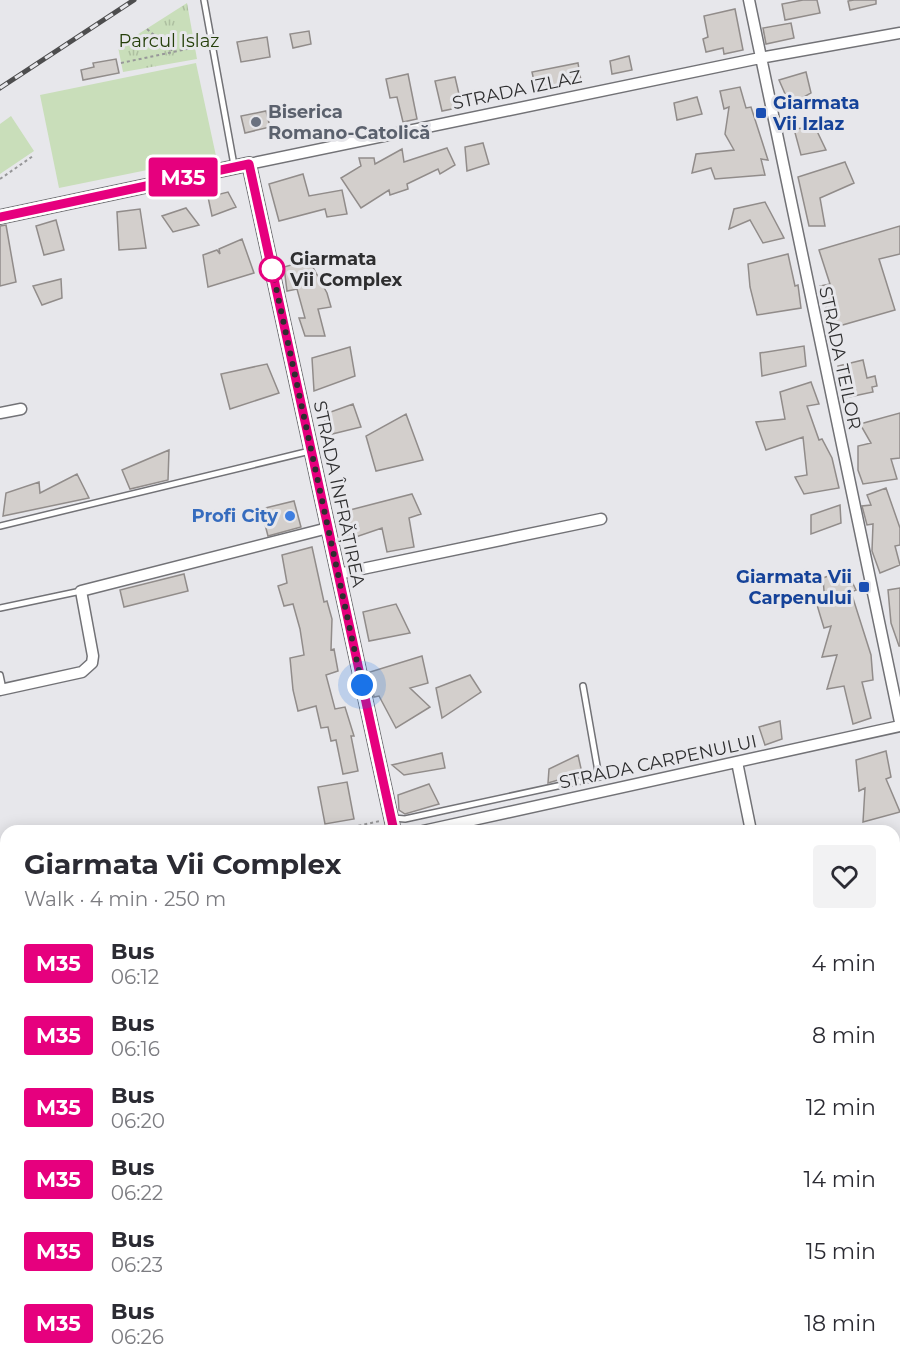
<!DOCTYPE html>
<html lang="en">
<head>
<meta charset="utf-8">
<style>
	:root { --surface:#fff; --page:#f2f2f3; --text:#2b2b33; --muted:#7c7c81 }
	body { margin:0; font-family:Montserrat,sans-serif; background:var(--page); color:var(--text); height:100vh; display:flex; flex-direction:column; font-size:22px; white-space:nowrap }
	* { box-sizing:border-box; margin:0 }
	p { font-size:20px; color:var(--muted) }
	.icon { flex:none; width:33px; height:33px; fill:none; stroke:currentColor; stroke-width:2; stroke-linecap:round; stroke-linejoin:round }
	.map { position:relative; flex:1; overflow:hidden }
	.drawer { position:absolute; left:0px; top:825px; width:900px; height:548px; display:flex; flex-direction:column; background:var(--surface); border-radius:18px 18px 0 0; box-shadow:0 3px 15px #0003 }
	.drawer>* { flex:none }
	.badge { padding:0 12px; border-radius:4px; font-size:21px; line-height:39px }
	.you { position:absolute; width:30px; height:30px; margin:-15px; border:4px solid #fff; border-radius:50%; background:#1a73e8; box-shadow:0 0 0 9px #1a73e833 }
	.map>.badge { position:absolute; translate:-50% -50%; box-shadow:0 0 0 3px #fff }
	.round { display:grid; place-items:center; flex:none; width:63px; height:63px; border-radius:6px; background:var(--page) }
	.head { display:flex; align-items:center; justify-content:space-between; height:102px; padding:0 24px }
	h1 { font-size:28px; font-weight:700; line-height:45px }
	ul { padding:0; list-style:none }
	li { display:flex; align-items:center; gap:18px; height:72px; padding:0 24px }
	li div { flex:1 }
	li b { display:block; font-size:22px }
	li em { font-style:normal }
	li .badge { min-width:66px; font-weight:700; text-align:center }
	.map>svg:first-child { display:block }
</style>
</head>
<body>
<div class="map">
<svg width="900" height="1372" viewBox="0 0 900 1372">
	<defs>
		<pattern id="park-tufts" width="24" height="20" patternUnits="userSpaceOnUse" patternTransform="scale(1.5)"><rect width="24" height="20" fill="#c9deba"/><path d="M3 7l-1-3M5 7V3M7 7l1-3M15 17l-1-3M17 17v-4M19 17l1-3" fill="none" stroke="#adbfa0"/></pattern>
	</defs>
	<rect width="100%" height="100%" fill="#e7e7eb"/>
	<path fill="url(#park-tufts)" d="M187,3L197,59L123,72L118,47Z"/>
	<path fill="#c9deba" d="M196,63L216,156L59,188L40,95Z
		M11,116L34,151L0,174V124Z"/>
	<path fill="#d3cfcc" stroke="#918c8a" stroke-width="1.5" d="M803,0H817L820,13L785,20L782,4Z
		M854,0H876V4L850,10L848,1Z
		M735,9L743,50L724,54L723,48L706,52L703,39L708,37L704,16Z
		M791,23L794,38L766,44L763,28Z
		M309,31L311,44L293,48L290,34Z
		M267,37L270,57L241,62L237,42Z
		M629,56L632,70L612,74L610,61Z
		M116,59L119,73L83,80L81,70L94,67L93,63Z
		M578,63L581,81L536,90L532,72Z
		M806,72L811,93L790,105L779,80Z
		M408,74L417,119L403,122L397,97L390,98L386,79Z
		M455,77L462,107L442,111L435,81Z
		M740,87L746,108L751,107L768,160L761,159L765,175L715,179L711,168L692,173L696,154L734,150L725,134L729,107L724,109L720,91Z
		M697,97L702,114L677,120L674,103Z
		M266,111L270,127L245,133L241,116Z
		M815,127L826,150L801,155L794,129Z
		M483,143L489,164L467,171L465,147Z
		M447,148L455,165L440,174L438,169L407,184L408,189L390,195L389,190L361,208L341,178L361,166L359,158H374L375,164L402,149L404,162Z
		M845,162L854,183L820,198L825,226H809L798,177Z
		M303,174L309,196L342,190L347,214L327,217L325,209L279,221L269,184Z
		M228,192L236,207L212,216L208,197Z
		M765,202L784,238L763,243L750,220L729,229L734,209Z
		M186,208L199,225L173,232L162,216Z
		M140,209L146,248L119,250L117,212Z
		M56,220L64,250L44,255L36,226Z
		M6,225L16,282L0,286V226Z
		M900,226V254L879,259L895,310L832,328L820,286L830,284L819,250Z
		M242,239L254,273L208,287L203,255L217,250L220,254L219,249Z
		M788,254L795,286L798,285L801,308L757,315L750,287L748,264Z
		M309,260L327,293L331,307L318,309L325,336H305L299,318H305L297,289L287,291L284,267Z
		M61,279L62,298L42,305L33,286Z
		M804,346L806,366L762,376L760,353Z
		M350,347L355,376L314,391L312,358Z
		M863,360L867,378L875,376L877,386L872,387L873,392L844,398L838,366Z
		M267,364L279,393L230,409L221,374Z
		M811,382L819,404L807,406L819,440L822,439L832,458L839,488L804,494L795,477L807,475L803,437L766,450L756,422L785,419L780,392Z
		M353,404L361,427L324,436L325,414Z
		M900,413V458L891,459L897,479L863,484L858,470V446L871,443L860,424Z
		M406,414L423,460L376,471L366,436Z
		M169,450L168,480L130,489L122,470Z
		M77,474L89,498L3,516L6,493L39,482L40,493Z
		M886,488L900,528V545L895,546L900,565L880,573L872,551L873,524L867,525L862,506L871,505L867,495Z
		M412,494L421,514L409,518L414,547L387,552L382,528L347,540L346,511Z
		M294,501L301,527L268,536L261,509Z
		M840,505L841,523L811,534V515Z
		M312,547L324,602L327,601L332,619L331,650L334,649L338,671L326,675L335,709L345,707L354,736H351L358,771L343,774L336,740L331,741L328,727L321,728L316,706L298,711L293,690L290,658L304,655L300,629L293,604L284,606L278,586L287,583L282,555Z
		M846,569L856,590L851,592L871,655L873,680L862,682L871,718L853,724L844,686L827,689L837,655L822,657L831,626L824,628L817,605L825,604L823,578Z
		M184,574L188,591L124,607L120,590Z
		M900,588V646H899L891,623L888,590Z
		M396,604L410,633L369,641L363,612Z
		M422,656L428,683L410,688L430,707L396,728L379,696L374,697L370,672Z
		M470,675L481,692L442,718L436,688Z
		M780,721L782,739L765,745L759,727Z
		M886,751L891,777L886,779L900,812L863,822L865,788L859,791L856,760Z
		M442,753L445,768L404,775L392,765Z
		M578,755L582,773L548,783L549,769Z
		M347,782L354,819L325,824L318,787Z
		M429,784L439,804L405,814L399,810L398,795Z"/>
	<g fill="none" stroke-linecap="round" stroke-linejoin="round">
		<g stroke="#727276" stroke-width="8">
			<path id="service" d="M204,0L234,165
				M0,526L310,451
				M0,608L81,591
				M0,675L3,689
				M393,818L405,819L599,777L583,686"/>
		</g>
		<g stroke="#727276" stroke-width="13">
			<path id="minor" d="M749,0L900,722
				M249,164L760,58L900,33
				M0,413L21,409
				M338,574L601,519
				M0,690L82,672L92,663L93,656L81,591L328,528
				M737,762L751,831
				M423,831L900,726
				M0,1287L6,1286
				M866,1366L867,1372
				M885,1372L900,1369"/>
		</g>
		<g stroke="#727276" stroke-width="16">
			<path id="tertiary" d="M0,217L249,164L394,831
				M507,1366L508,1372"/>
		</g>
		<path stroke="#979799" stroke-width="2" stroke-dasharray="3 3" stroke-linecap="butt" d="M147,29L174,52
			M121,63L206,45
			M0,179L33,156
			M335,831L380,821
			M0,907L6,905"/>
		<use href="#service" stroke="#fff" stroke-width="5"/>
		<use href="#minor" stroke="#fff" stroke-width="10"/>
		<use href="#tertiary" stroke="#fff" stroke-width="14"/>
		<g stroke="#4d4d4e" stroke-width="5">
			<path id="rail" d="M0,88L134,0"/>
		</g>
		<use href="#rail" stroke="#e7e7eb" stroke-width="3" stroke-dasharray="9" stroke-linecap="butt"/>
	</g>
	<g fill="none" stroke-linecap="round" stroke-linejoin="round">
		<g stroke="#fff" stroke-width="14">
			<path id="line" d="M0,217L249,164L394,831"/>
		</g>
		<use href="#line" stroke="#e6007e" stroke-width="9"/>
		<path stroke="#2e2e2f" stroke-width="6" stroke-dasharray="0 10.8" d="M272,269L362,685"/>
	</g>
	<g fill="#1a4fb4" stroke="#e7e7eb" stroke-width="2">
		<rect x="755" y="107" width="12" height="12" rx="3"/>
		<rect x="858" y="581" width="12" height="12" rx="3"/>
	</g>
	<circle fill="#6b7280" stroke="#e7e7eb" stroke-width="2" cx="256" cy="122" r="6"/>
	<circle fill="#fff" stroke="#e6007e" stroke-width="3" cx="272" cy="269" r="12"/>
	<circle fill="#3f7fe0" stroke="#e7e7eb" stroke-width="2" cx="290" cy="516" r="6"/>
	<g text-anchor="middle" stroke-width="6" stroke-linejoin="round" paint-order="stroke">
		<g font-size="18" fill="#253f0a" stroke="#e7e7eb">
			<text x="169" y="47">Parcul Islaz</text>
		</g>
		<g font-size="18" fill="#2e2e2f" stroke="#e7e7eb">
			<text transform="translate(517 90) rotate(-12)" y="6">STRADA IZLAZ</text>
			<text transform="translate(840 358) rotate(78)" y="6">STRADA TEILOR</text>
			<text transform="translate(339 494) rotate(78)" y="6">STRADA ÎNFRĂȚIREA</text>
			<text transform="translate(658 762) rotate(-12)" y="6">STRADA CARPENULUI</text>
		</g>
		<g font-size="18" font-weight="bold" fill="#164399" stroke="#e7e7eb" text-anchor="start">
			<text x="773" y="109">Giarmata<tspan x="773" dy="21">Vii Izlaz</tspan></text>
			<text x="852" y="583" text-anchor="end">Giarmata Vii<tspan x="852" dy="21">Carpenului</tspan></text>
		</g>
		<g font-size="18" font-weight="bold" fill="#5b616d" stroke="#e7e7eb" text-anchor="start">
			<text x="268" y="118">Biserica<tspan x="268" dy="21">Romano-Catolică</tspan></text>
		</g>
		<g font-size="18" font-weight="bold" fill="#2e2e2f" stroke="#e7e7eb" text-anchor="start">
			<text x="290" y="265">Giarmata<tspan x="290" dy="21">Vii Complex</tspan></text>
		</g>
		<g font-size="18" font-weight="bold" fill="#366cbe" stroke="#e7e7eb" text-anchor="end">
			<text x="278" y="522">Profi City</text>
		</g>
	</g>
</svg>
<div class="you" style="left:362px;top:685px"></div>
<b class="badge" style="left:183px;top:177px;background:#e6007e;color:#fff">M35</b>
<section class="drawer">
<div class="head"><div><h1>Giarmata Vii Complex</h1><p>Walk · 4 min · 250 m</p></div><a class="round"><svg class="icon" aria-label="heart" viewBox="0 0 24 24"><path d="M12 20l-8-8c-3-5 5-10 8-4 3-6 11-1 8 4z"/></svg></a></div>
<ul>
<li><span class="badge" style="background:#e6007e;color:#fff">M35</span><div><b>Bus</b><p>06:12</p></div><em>4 min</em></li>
<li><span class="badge" style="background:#e6007e;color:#fff">M35</span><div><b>Bus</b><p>06:16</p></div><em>8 min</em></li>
<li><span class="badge" style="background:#e6007e;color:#fff">M35</span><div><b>Bus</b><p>06:20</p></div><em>12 min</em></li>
<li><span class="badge" style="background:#e6007e;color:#fff">M35</span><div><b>Bus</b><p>06:22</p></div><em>14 min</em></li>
<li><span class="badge" style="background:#e6007e;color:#fff">M35</span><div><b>Bus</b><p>06:23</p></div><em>15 min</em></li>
<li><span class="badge" style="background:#e6007e;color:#fff">M35</span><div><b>Bus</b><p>06:26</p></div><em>18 min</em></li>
</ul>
</section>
</div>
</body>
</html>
